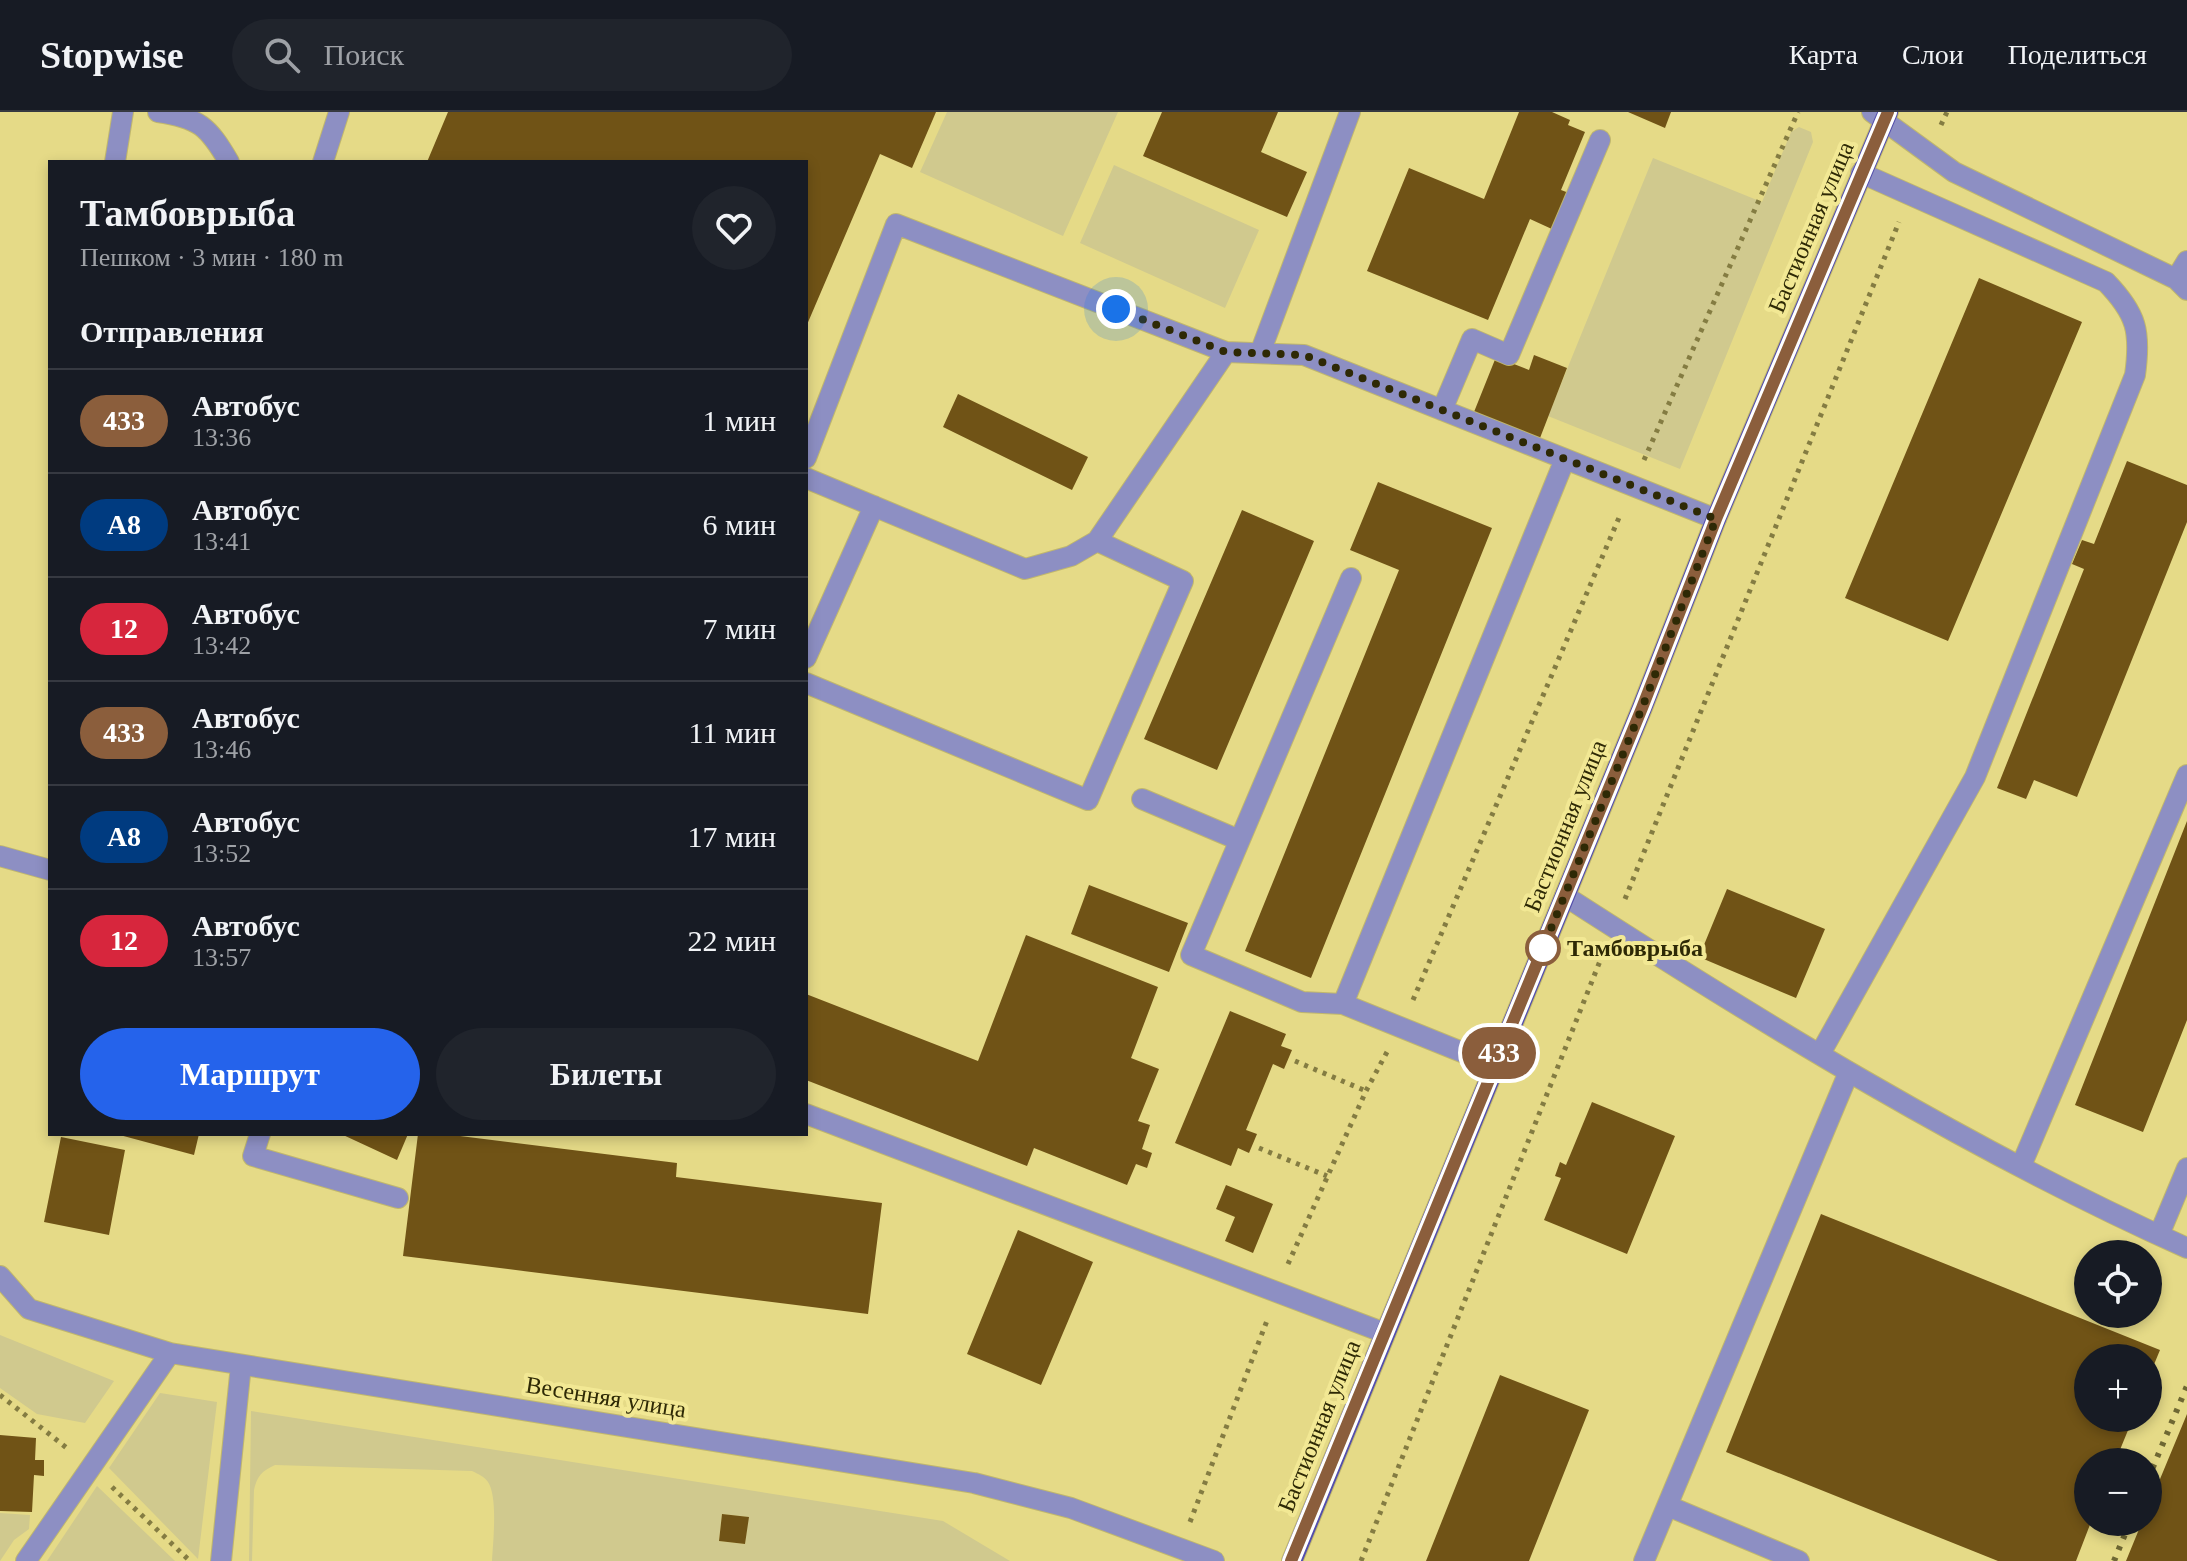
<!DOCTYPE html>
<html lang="ru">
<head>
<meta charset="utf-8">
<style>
	:root { --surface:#171b24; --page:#20242c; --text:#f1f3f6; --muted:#9ea1a6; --line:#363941; --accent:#2563eb }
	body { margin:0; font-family:Georgia,serif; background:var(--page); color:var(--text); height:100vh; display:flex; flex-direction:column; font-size:30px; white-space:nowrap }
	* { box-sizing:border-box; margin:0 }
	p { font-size:26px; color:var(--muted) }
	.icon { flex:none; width:44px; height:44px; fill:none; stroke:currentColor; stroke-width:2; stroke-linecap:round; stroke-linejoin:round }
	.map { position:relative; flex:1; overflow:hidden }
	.panel { position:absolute; left:48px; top:48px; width:760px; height:976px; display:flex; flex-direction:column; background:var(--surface); border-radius:0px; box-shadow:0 4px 12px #0003 }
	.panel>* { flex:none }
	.badge { padding:0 16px; border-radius:26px; font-size:28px; line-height:52px }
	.buttons { position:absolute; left:2074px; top:1128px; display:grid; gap:16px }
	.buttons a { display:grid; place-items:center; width:88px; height:88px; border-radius:50%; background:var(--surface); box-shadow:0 4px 12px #0003; font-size:40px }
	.you { position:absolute; width:40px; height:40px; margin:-20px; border:6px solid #fff; border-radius:50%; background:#1a73e8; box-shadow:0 0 0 12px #1a73e833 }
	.map>.badge { position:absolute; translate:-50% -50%; box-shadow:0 0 0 4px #fff }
	h2 { padding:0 32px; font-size:30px; line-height:72px }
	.round { display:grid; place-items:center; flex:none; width:84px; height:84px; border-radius:42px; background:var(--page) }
	.head { display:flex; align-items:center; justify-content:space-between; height:136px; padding:0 32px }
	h1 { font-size:38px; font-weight:800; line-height:60px }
	.cta { display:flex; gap:16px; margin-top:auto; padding:16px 32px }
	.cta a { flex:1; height:92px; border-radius:48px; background:var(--accent); color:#fff; font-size:32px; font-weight:800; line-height:92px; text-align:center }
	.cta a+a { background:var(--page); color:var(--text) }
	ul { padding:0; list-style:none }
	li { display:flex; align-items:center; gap:24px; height:104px; padding:0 32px; border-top:2px solid var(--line) }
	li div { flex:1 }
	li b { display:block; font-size:30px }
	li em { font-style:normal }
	li .badge { min-width:88px; font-weight:700; text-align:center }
	header { display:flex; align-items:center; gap:48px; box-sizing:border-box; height:112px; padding:0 40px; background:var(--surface); border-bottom:2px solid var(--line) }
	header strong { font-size:38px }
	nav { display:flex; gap:44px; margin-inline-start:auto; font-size:28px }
	.search { width:560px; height:72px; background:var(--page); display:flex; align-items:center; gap:20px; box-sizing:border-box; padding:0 28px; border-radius:44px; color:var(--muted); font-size:30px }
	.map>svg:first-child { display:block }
</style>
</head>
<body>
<header>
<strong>Stopwise</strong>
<div class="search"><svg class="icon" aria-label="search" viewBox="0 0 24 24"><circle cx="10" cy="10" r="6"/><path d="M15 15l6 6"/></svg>Поиск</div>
<nav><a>Карта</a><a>Слои</a><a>Поделиться</a></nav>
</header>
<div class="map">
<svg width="2187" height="1449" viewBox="0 0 2187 1449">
	<rect width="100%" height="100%" fill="#e5da87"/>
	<path fill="#d0c98e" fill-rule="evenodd" d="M947,0H1118L1063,124L920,60Z
		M1799,15L1811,20L1813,30L1680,357L1548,304L1653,46L1762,90L1791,20Z
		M1114,53L1259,118L1225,196L1080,131Z
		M0,1223L114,1269L85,1311L37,1302L0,1276Z
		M160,1281L217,1290L198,1447L109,1356Z
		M251,1299L943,1409L1010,1449H492C493,1430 498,1385 488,1370C484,1364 478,1362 472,1359L275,1353C262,1359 257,1364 254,1378L252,1449H249ZM722,1402L748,1405L745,1432L719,1429Z
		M97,1374L175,1449H47Z
		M0,1401L30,1403L29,1417L14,1428L0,1449Z"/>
	<path fill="#705316" d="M448,0H936L912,56L880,42L806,215V50H427Z
		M1162,0H1278L1261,40L1307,60L1287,105L1143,44Z
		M1519,0H1552L1570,8L1568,13L1585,20L1561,78L1569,81L1554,118L1530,107L1488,208L1367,159L1409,56L1484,87Z
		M1628,0H1671L1665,16Z
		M1979,166L2082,210L1948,529L1845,486Z
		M1534,243L1567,256L1540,326L1474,300L1496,245L1529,258Z
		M958,282L1088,345L1072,378L943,315Z
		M2127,349L2187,373V410L2077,685L2034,668L2026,687L1997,676L2084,457L2072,452L2082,428L2094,432Z
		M1378,370L1492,416L1311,866L1245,839L1399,458L1350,438Z
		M1242,398L1314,429L1217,658L1144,627Z
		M2187,709V908L2143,1020L2075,993Z
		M1089,773L1188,811L1169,860L1071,822Z
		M1727,777L1825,817L1796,886L1699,845Z
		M1026,823L1158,875L1131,946L1159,957L1138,1009L1150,1013L1142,1037L1152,1041L1147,1056L1136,1052L1127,1073L1034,1036L1027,1054L806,968V882L978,949Z
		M1230,899L1286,922L1281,934L1292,938L1284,957L1273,952L1246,1018L1257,1022L1249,1041L1238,1036L1231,1054L1175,1031Z
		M1592,990L1675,1024L1627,1142L1544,1108L1561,1066L1555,1064L1560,1050L1566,1053Z
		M116,1022H199L194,1043Z
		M341,1022H408L397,1048Z
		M418,1022H444L677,1051L676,1065L882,1091L868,1202L403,1144Z
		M61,1025L125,1038L109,1123L44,1110Z
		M1226,1073L1273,1092L1253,1141L1225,1129L1235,1105L1216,1097Z
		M1821,1102L2160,1238L2148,1267V1246H2088V1306H2133L2115,1350H2088V1410H2091L2076,1449H1998L1726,1340Z
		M1018,1118L1093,1150L1041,1273L967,1242Z
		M1500,1263L1589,1298L1529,1449H1426Z
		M2187,1302V1449H2126L2142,1410H2148V1396Z
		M0,1323L36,1326L35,1348H44V1364L34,1363L32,1400L0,1399Z
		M722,1402L749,1405L745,1432L719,1429Z"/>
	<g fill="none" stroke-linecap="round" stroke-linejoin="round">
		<g stroke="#c0b76d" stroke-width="22">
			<path id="minor" d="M158,0C199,6 208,14 229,50
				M1872,0L1954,60L2176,167L2187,178
				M115,50L123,0
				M323,50L339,0
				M2176,167L2187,149
				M1260,241L1350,0
				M1442,298L1472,227L1509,243L1600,28
				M806,346L896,112L1226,240L1304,243L1716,407
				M806,366L1025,457L1071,444L1097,429L1226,240
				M1351,466L1191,843L1302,890L1343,892L1494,953
				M806,546L874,394
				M806,571L1088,688L1183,469L1097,429
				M1142,687L1239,728
				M0,744L50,758
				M1565,784C1765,913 1969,1038 2187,1136
				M1343,892L1565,347
				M1820,942L1975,665L2135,263C2141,220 2137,202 2106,170L1861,61
				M806,1002L1385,1221
				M260,1022L253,1044L398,1086
				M2021,1054L2187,663
				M2159,1123L2187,1056
				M0,1164L29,1197L170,1241L974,1371L1071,1396L1214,1449
				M1668,1394L1799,1449
				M26,1449L170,1241
				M221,1449L241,1253
				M1644,1449L1848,962"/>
		</g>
		<g stroke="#c0b76d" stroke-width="22">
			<path id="major" d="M1292,1449L1642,596L1716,407L1888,0"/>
		</g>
		<path stroke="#847c42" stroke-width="5" stroke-dasharray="4 6" stroke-linecap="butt" d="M1941,13L1947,0
			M1644,348L1798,0
			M1625,787L1899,110
			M1413,888L1621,401
			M1295,949L1366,979
			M1259,1036L1327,1064
			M1288,1152L1366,979L1387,940
			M0,1283L68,1337
			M112,1375L190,1449
			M1190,1410L1268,1206
			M1361,1449L1602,844"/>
		<use href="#minor" stroke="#8d8fc3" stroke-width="20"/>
		<use href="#major" stroke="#534eab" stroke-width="20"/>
		<path stroke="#6e6733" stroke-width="6" stroke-dasharray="4 8" stroke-linecap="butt" d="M2148,1367L2187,1274
			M2114,1449L2130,1410"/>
	</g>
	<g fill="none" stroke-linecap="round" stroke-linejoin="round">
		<g stroke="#fff" stroke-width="18">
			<path id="line" d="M1291,1449L1642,596L1716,407L1888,0"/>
		</g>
		<use href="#line" stroke="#8b5e3c" stroke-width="12"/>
		<path stroke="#2e2905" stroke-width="8" stroke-dasharray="0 14.4" d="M1116,197L1226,240L1304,243L1716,407L1642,596L1543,836"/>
	</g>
	<circle fill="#fff" stroke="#8b5e3c" stroke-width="4" cx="1543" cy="836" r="16"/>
	<g text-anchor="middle" stroke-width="8" stroke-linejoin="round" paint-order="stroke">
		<g font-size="24" fill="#2e2905" stroke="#f2e894">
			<text transform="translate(1811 115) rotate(-67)" y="8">Бастионная улица</text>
			<text transform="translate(1565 714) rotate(-68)" y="8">Бастионная улица</text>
			<text transform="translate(606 1285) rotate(9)" y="8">Весенняя улица</text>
			<text transform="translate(1319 1314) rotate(-68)" y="8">Бастионная улица</text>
		</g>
		<g font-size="24" font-weight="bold" fill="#2e2905" stroke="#f2e894" text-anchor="start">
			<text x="1567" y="844">Тамбоврыба</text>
		</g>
	</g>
</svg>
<div class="buttons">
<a><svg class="icon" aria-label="locate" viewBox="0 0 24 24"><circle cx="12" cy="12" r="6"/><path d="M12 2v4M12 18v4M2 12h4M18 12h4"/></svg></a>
<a>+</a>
<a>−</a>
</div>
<div class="you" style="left:1116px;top:197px"></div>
<b class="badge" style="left:1499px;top:941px;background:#8b5e3c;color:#fff">433</b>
<section class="panel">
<div class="head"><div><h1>Тамбоврыба</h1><p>Пешком · 3 мин · 180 m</p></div><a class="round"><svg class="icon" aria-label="heart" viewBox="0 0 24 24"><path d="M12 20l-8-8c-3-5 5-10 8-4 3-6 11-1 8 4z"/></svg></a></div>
<h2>Отправления</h2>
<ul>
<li><span class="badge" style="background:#8b5e3c;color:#fff">433</span><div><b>Автобус</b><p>13:36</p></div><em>1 мин</em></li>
<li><span class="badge" style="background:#003b80;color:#fff">А8</span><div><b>Автобус</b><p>13:41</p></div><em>6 мин</em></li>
<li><span class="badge" style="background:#d7263d;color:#fff">12</span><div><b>Автобус</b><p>13:42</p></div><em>7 мин</em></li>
<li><span class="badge" style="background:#8b5e3c;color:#fff">433</span><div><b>Автобус</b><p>13:46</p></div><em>11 мин</em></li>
<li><span class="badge" style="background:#003b80;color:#fff">А8</span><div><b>Автобус</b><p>13:52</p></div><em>17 мин</em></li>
<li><span class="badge" style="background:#d7263d;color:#fff">12</span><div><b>Автобус</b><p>13:57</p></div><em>22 мин</em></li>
</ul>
<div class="cta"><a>Маршрут</a><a>Билеты</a></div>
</section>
</div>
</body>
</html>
